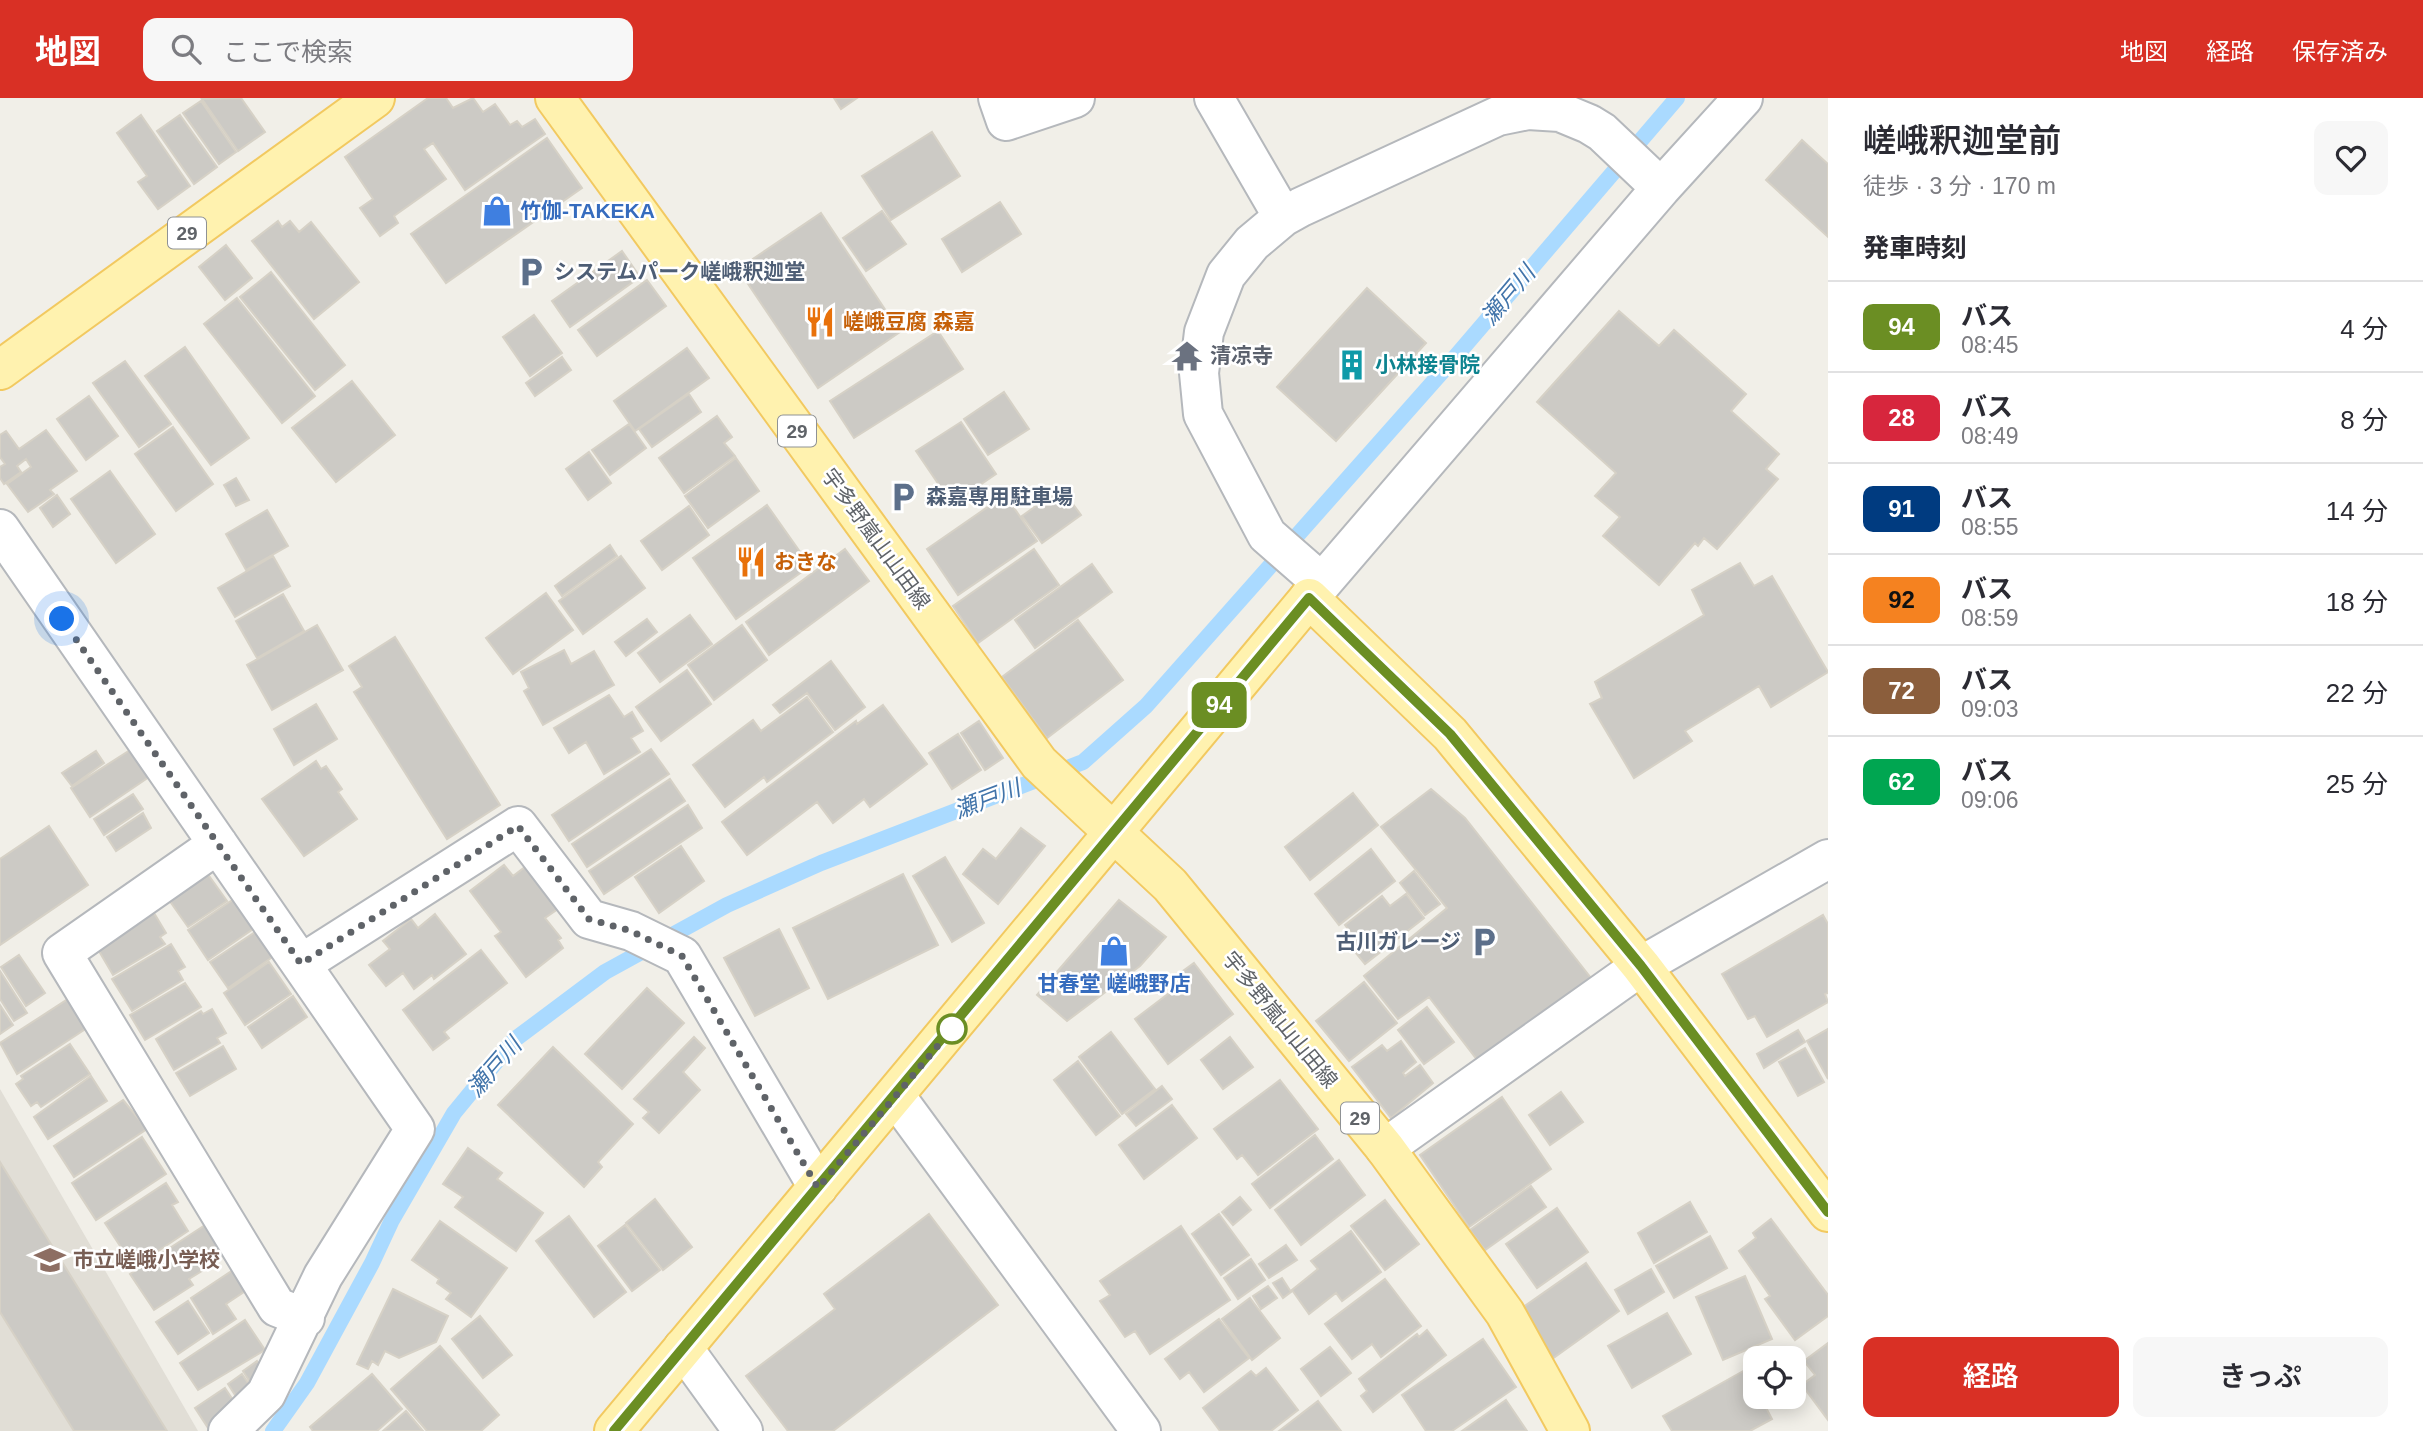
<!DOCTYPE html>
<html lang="ja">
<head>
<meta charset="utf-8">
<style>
	:root { --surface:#fff; --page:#f7f7f7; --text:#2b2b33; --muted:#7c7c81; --line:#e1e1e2; --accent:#d93025 }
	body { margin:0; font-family:Helvetica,"Noto Sans JP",sans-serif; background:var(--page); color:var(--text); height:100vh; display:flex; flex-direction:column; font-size:26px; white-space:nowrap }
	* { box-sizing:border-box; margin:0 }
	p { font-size:23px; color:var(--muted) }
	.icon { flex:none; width:38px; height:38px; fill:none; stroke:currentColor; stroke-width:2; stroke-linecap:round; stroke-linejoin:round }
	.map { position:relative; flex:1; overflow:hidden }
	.side { display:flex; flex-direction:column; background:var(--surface); width:595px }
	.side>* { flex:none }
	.badge { padding:0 14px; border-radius:10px; font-size:24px; line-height:46px }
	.buttons { position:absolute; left:1743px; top:1248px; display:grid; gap:14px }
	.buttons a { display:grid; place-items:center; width:63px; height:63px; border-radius:14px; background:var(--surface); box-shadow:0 4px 18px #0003; font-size:35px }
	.you { position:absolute; width:35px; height:35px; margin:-18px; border:5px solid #fff; border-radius:50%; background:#1a73e8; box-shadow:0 0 0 10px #1a73e833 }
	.map>.badge { position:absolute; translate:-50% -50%; box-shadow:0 0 0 4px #fff }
	h2 { padding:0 35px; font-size:26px; line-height:63px }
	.round { display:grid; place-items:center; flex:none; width:74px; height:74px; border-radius:14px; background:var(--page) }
	.head { display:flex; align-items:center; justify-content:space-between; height:119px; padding:0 35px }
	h1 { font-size:33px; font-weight:600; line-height:52px }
	.action { display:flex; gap:14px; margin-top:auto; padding:14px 35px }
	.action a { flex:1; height:80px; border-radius:14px; background:var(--accent); color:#fff; font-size:28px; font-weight:600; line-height:80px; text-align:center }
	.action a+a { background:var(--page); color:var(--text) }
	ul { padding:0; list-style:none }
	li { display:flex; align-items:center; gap:21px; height:91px; padding:0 35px; border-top:2px solid var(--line) }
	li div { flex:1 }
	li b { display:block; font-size:26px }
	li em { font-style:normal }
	li .badge { min-width:77px; font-weight:700; text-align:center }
	header { display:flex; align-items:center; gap:42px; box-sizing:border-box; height:98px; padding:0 35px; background:var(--accent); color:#fff }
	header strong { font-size:33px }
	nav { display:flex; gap:38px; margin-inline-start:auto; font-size:24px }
	.search { width:490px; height:63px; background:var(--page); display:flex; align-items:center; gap:18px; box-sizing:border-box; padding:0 24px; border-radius:14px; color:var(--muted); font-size:26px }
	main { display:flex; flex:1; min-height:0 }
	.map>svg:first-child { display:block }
</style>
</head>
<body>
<header>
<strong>地図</strong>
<div class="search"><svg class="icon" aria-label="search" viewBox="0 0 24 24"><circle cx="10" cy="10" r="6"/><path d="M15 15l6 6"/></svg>ここで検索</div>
<nav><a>地図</a><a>経路</a><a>保存済み</a></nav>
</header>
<main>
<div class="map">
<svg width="1828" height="1333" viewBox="0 0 1828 1333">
	<rect width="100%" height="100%" fill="#f1efe8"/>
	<path fill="#e1ded6" d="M0,991L198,1333H0Z"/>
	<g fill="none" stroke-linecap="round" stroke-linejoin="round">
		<path stroke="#aadaff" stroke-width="16" d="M273,1333L307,1285L372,1165L392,1122L454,1015L514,942L605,874L727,807L821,765L1083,664L1146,608L1450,265L1677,0"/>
	</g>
	<path fill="#cccac5" stroke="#d6d1c6" stroke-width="2" d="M241,0L265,34L238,53L202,1Z
		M428,0H446L453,10L473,0L483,14L495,6L510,27L517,23L522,29L535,21L545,36L465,92L433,45L424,51L446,81L394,118L398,125L380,138L360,110L373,101L345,59Z
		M834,0H857L841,11Z
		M201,3L236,54L219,66L183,15Z
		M141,17L190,88L158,111L138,84L147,78L117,35Z
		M180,17L217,69L194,86L157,33Z
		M932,34L960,78L891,122L862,78Z
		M547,40L582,90L446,185L411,136Z
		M1802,42L1828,66V139L1766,82Z
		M1000,104L1021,136L962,174L942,141Z
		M882,113L906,146L866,173L843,140Z
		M821,115L900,234L818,290L738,171Z
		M278,123L282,129L290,123L299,134L311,124L359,184L314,221L252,143Z
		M226,147L252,180L225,202L199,169Z
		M622,153L640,179L570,229L552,203Z
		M271,174L345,267L315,292L240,199Z
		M647,182L666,208L597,258L578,232Z
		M1367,190L1426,245L1336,343L1277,289Z
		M237,200L315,298L282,325L204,226Z
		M1619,213L1659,248L1674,232L1746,296L1731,313L1779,356L1766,371L1778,381L1717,451L1704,440L1698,448L1695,445L1659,487L1603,438L1620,419L1595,398L1616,375L1537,304Z
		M534,217L562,255L530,278L503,239Z
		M938,233L963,271L854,340L830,303Z
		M185,249L249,340L211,367L145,278Z
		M687,250L709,280L635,333L614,303Z
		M562,259L571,272L535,298L526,285Z
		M125,263L171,326L139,349L93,285Z
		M352,283L395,337L336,384L292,330Z
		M1004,294L1029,331L988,357L964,321Z
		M689,296L701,314L652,349L639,331Z
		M89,298L118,338L86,362L57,321Z
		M717,318L732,339L724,345L735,358L684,395L659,360Z
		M961,324L996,376L952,406L916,353Z
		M629,326L646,350L610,377L592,352Z
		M173,329L213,386L176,413L135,356Z
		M46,332L77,373L50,392L54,396L28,414L7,386L31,369L26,361L17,368L21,374L4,386L0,380V369L5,366L0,359V337L6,333L19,351Z
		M589,354L611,385L588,402L566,371Z
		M736,360L759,393L708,430L685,398Z
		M110,373L155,436L116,465L71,401Z
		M236,380L249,402L236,408L224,387Z
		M1061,390L1081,417L1042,445L1022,418Z
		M57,397L70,416L53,429L40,410Z
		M1005,397L1037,443L958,497L927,451Z
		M767,407L810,468L736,521L693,460Z
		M689,408L709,437L662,472L641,443Z
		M267,412L288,448L246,472L226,436Z
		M610,447L617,458L562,498L555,488Z
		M845,451L869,483L769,557L746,524Z
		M1034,451L1059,487L978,545L953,508Z
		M273,458L290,488L235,519L218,490Z
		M621,458L645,490L583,536L559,503Z
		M1740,465L1754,488L1772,478L1828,574L1771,609L1759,588L1685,633L1692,643L1634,680L1590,606L1602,600L1595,584L1704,517L1692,492Z
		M1092,466L1112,494L1035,550L1015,522Z
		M546,495L573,532L513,576L486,540Z
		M283,496L304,533L257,560L236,523Z
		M690,517L712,546L660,584L638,555Z
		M647,521L657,534L626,558L615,544Z
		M1078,522L1123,582L1047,640L1002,579Z
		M317,527L343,572L272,612L247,567Z
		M742,527L767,562L714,602L688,567Z
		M395,539L500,707L447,741L354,594L362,589L349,568Z
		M564,552L571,566L594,553L614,587L543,627L524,593L529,590L521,574Z
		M831,563L865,609L835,632L807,595L780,615L773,607Z
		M687,572L711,606L661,643L636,609Z
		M609,597L624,619L632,614L643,633L631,640L640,654L604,676L586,644L569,655L554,630Z
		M807,599L833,634L767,684L764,679L725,709L693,667L753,622L761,633Z
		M316,606L337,641L294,667L274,631Z
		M883,607L927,666L870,709L864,701L833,725L817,704L747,757L722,724L856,623L857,626Z
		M979,623L1003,660L985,672L961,635Z
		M958,636L981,672L952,691L929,655Z
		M651,651L669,676L569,743L552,717Z
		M130,652L149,679L90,719L71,690Z
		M96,653L104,665L72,688L62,675Z
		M316,663L321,671L326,668L342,691L338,694L357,721L304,758L262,701Z
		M670,681L685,703L587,769L572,746Z
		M1431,691L1465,720L1591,880L1478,963L1429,899L1398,921L1364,878L1447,810L1381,729Z
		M1353,695L1378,727L1310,782L1285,749Z
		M133,696L143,711L104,737L94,721Z
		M688,707L702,730L604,796L589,773Z
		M143,715L151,730L116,753L107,739Z
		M49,728L88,787L0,847V761Z
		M1021,730L1045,748L998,806L963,776L983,751L996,761Z
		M681,748L704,783L659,815L635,779Z
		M1371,751L1395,783L1339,827L1315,796Z
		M945,759L984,825L952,844L913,778Z
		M504,767L513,778L525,769L558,811L545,820L561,840L558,842L563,850L526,879L495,838L501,834L470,793Z
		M1414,773L1440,806L1425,817L1400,785Z
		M207,775L227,803L188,829L169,802Z
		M903,776L938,847L828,901L793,830Z
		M1406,796L1424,820L1365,866L1346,843L1353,838L1345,827L1382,798L1390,808Z
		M237,799L256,829L208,862L188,832Z
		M1119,802L1166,839L1140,868L1067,923L1037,897Z
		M154,815L166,835L160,839L165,846L113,877L93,843Z
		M435,816L466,856L434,881L432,877L414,891L403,875L386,888L369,867L390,851L383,843L411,821L418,830Z
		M1823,817L1828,826V895L1825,896L1828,904L1767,939L1755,918L1748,921L1722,876Z
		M264,828L281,853L228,890L210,864Z
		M779,831L809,890L755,918L724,860Z
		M171,846L185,869L178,873L183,882L132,913L112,881Z
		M481,852L507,885L444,934L449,940L433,952L403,912Z
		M19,857L45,895L26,908L1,869Z
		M269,864L291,896L245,927L224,895Z
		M1194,865L1233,916L1168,966L1135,921L1181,886L1176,878Z
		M0,873L27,915L14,923L0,901Z
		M1364,884L1397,925L1349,963L1316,923Z
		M185,885L201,909L145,942L130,917Z
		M647,890L684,925L622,991L585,956Z
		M293,898L307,919L262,950L248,929Z
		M68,901L87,930L17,976L0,945Z
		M0,907L13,927L0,936Z
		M1427,909L1454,944L1424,966L1398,932Z
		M212,911L226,935L217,940L220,945L174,972L156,941L201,913L203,916Z
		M1828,931V981L1807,943Z
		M1798,932L1805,944L1764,970L1757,956Z
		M1111,934L1155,991L1122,1016L1079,959Z
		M694,939L705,950L683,974L700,992L659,1035L643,1020L649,1014L634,1001Z
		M1230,939L1253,969L1223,991L1201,962Z
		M1401,943L1416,964L1403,975L1405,978L1420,967L1433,985L1391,1020L1352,969L1382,947L1387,953Z
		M70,946L90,976L41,1009L37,1004L31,1008L16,986L23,981L21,978Z
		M223,948L236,971L190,998L176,975Z
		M553,949L633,1026L598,1064L602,1069L584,1089L498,1007Z
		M1805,950L1824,984L1798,998L1779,964Z
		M1078,963L1120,1018L1096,1037L1054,982Z
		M91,978L107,1003L48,1041L34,1019Z
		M1280,982L1318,1031L1258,1077L1242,1057L1237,1061L1214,1031Z
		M1162,988L1172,1001L1136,1028L1126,1016Z
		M1561,994L1583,1024L1550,1047L1529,1017Z
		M1502,999L1551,1071L1469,1129L1420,1057Z
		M123,1002L147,1031L74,1079L54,1048Z
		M1172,1007L1197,1040L1144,1081L1119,1047Z
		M1315,1037L1333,1061L1270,1110L1252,1086Z
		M142,1039L166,1076L96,1122L72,1085Z
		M468,1050L502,1075L497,1081L543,1115L516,1153L455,1109L463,1099L443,1086Z
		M1339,1062L1365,1097L1301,1147L1275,1112Z
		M0,1064L167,1333H74L0,1214Z
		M166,1085L178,1104L172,1107L188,1133L134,1169L105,1125Z
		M1531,1088L1546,1109L1485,1152L1470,1132Z
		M1240,1099L1251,1112L1233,1127L1222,1114Z
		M655,1101L692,1149L663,1172L626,1125Z
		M1385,1102L1419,1146L1385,1172L1351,1128Z
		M1690,1104L1707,1134L1654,1165L1638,1135Z
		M1557,1110L1588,1154L1537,1190L1506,1146Z
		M929,1116L998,1207L833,1333H788L746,1278L835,1211L824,1196Z
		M1219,1116L1249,1157L1221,1177L1192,1136Z
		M569,1118L626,1194L594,1219L536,1143Z
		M1771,1121L1828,1197V1218L1795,1242L1765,1201L1770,1198L1739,1153L1756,1140L1753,1135Z
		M440,1123L507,1170L471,1219L446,1201L451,1195L437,1185L439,1181L412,1162Z
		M205,1127L221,1150L198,1166L202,1173L189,1181L193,1187L154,1212L130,1176Z
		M625,1127L660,1172L632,1193L598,1148Z
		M1181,1128L1230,1202L1150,1256L1135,1233L1125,1239L1100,1203L1110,1197L1100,1183Z
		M1351,1133L1381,1174L1342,1203L1336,1195L1309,1216L1292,1192L1318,1171L1311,1163Z
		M1710,1138L1727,1170L1674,1200L1656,1168Z
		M1286,1147L1297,1162L1269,1180L1259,1166Z
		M1251,1161L1265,1182L1238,1201L1224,1180Z
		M1586,1165L1619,1213L1552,1261L1519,1212Z
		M239,1168L253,1188L226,1206L236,1221L213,1236L191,1200Z
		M1651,1171L1664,1194L1628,1216L1615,1192Z
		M1745,1178L1772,1241L1723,1262L1696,1199Z
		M1282,1180L1291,1194L1283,1200L1273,1185Z
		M1385,1181L1421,1228L1381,1259L1372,1246L1352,1261L1325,1226Z
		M1268,1188L1277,1200L1261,1211L1253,1198Z
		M393,1191L448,1218L436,1244L399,1260L385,1253L378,1267L372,1263L368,1271L357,1266Z
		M1250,1200L1280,1240L1252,1262L1222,1221Z
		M188,1203L209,1235L178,1256L156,1224Z
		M1667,1215L1691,1256L1632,1290L1608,1248Z
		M480,1218L512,1257L483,1280L452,1241Z
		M1219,1221L1249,1260L1204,1294L1189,1274L1180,1281L1165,1261Z
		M245,1222L265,1252L198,1292L180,1265Z
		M1427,1232L1446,1257L1373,1314L1361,1298L1367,1293L1359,1281L1417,1236L1419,1239Z
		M1483,1241L1516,1289L1452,1333H1426L1402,1297Z
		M1828,1245V1322L1802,1287L1815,1277L1804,1263Z
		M440,1248L499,1317L481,1333H427L391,1291Z
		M1330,1249L1351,1275L1321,1298L1301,1271Z
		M257,1263L270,1282L255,1292L243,1273Z
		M1266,1270L1298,1312L1271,1333H1220L1203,1310L1251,1273L1256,1278Z
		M1745,1272L1755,1290V1298H1760L1772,1321L1750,1333H1672L1663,1318Z
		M242,1276L257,1298L242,1308L228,1286Z
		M372,1276L402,1311L377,1333H313L310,1329Z
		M225,1290L243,1317L210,1333L195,1310Z
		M1506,1302L1527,1333H1462Z
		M1318,1303L1341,1333H1279Z
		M406,1313L423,1333H383Z"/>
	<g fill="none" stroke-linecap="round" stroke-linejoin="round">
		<g stroke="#b5b8bc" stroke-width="42">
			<path id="minor" d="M998,0L1006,23L1075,0
				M1214,0L1283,119
				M0,431L415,1031L323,1178L266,1296L228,1333
				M1322,485L1267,437L1203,316L1199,275L1204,234L1226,177L1252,145L1283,119L1301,109L1498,18L1528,12L1560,14L1589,26L1602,34L1661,90
				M1309,500L1661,90L1743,0
				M218,746L62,855L277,1209L305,1220
				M301,866L518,728L589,821L631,833L682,858L818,1089
				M896,999L1141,1333
				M1385,1050L1641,868L1828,761
				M683,1250L743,1333"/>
		</g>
		<g stroke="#f2c960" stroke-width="42">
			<path id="major" d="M555,0L1039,665L1170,787L1385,1050L1505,1215L1570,1333
				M0,272L375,0
				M614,1333L1309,500L1450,636L1641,868L1828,1114"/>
		</g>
		<use href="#minor" stroke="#fff" stroke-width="38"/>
		<use href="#major" stroke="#fff2af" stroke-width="38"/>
	</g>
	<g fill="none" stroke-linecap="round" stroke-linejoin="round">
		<g stroke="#fff" stroke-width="16">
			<path id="line" d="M614,1333L1309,500L1450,636L1641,868L1828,1114"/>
		</g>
		<use href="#line" stroke="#6b8e23" stroke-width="10"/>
		<path stroke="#5f6368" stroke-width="7" stroke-dasharray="0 12.6" d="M62,521L301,866L518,728L589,821L631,833L682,858L818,1090L952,931"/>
	</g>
	<defs>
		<g id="shop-bare" transform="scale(2.415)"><path d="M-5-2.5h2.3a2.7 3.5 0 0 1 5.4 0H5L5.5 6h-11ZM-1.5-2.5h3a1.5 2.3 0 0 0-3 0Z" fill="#3f7fe0" stroke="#fff" stroke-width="2.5" paint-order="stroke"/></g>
		<g id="parking-bare" transform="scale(2.415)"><path d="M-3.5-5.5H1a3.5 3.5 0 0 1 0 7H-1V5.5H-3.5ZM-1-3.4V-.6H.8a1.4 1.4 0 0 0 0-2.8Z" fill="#5c6f8a" stroke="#fff" stroke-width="2.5" paint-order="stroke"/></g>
		<g id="restaurant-bare" transform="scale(2.415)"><path d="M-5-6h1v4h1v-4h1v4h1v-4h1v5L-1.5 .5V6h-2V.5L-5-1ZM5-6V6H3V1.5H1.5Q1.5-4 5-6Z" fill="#e8710a" stroke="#fff" stroke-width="2.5" paint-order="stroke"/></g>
		<g id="temple-bare" transform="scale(2.415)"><path d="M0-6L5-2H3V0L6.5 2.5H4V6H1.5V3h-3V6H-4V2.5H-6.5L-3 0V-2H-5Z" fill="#6b7280" stroke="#fff" stroke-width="2.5" paint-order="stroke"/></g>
		<g id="building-bare" transform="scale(2.415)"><path d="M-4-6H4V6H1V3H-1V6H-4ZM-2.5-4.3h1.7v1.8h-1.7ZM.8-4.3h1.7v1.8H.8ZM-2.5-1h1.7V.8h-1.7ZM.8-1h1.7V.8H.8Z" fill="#0f9aa8" stroke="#fff" stroke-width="2.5" paint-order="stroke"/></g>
		<g id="school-bare" transform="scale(2.415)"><path d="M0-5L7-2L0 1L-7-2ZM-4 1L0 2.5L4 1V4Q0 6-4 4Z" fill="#8d6e63" stroke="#fff" stroke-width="2.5" paint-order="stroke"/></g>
	</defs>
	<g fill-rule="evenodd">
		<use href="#shop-bare" x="497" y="113"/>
		<use href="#parking-bare" x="531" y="174"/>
		<use href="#restaurant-bare" x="820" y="224"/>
		<use href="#temple-bare" x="1187" y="258"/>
		<use href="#building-bare" x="1352" y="267"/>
		<use href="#parking-bare" x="903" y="399"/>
		<use href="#restaurant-bare" x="751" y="464"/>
		<use href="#parking-bare" x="1484" y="844"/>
		<use href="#shop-bare" x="1114" y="853"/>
		<use href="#school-bare" x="50" y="1162"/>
	</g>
	<circle fill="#fff" stroke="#6b8e23" stroke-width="3.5" cx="952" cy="931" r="14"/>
	<g text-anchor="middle" stroke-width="5" stroke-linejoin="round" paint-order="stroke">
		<g fill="#fff" stroke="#8f9295" stroke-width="2">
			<rect x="168" y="119.5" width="38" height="31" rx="5"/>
			<rect x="778" y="317.5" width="38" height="31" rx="5"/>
			<rect x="1341" y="1004.5" width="38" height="31" rx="5"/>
		</g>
		<g font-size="19" font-weight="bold" fill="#5f6368">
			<text x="187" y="142">29</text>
			<text x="797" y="340">29</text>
			<text x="1360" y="1027">29</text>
		</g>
		<g font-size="21" font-weight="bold" fill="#366cbe" stroke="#fff" text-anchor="start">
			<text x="520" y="120">竹伽-TAKEKA</text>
			<text x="1114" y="893" text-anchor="middle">甘春堂 嵯峨野店</text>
		</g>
		<g font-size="21" font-weight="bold" fill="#4e5e75" stroke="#fff" text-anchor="start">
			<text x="554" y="181">システムパーク嵯峨釈迦堂</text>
			<text x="926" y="406">森嘉専用駐車場</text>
			<text x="1461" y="851" text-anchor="end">古川ガレージ</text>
		</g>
		<g font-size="21" font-weight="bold" fill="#c56008" stroke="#fff" text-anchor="start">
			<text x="843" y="231">嵯峨豆腐 森嘉</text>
			<text x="774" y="471">おきな</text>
		</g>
		<g font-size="21" font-weight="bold" fill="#5b616d" stroke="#fff" text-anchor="start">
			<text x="1210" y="265">清凉寺</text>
		</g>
		<g font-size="21" font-weight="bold" fill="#0d838f" stroke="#fff" text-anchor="start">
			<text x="1375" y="274">小林接骨院</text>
		</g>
		<g font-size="21" fill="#5f6368" stroke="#fff">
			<text transform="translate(876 441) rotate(54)" y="7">宇多野嵐山山田線</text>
			<text transform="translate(1280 922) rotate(51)" y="7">宇多野嵐山山田線</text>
		</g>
		<g font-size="21" font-weight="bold" fill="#785e54" stroke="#fff" text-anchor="start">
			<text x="73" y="1169">市立嵯峨小学校</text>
		</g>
		<g font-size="23" font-style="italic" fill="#4174aa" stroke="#fff">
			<text transform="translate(1508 197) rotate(-50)" y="8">瀬戸川</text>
			<text transform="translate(987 701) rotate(-21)" y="8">瀬戸川</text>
			<text transform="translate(494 969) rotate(-49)" y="8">瀬戸川</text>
		</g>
	</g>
</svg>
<div class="buttons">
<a><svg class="icon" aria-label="locate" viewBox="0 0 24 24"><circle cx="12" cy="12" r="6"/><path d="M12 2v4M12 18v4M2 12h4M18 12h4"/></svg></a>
</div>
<div class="you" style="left:62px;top:521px"></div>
<b class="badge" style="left:1219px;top:607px;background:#6b8e23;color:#fff">94</b>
</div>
<section class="side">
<div class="head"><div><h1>嵯峨釈迦堂前</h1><p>徒歩 · 3 分 · 170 m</p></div><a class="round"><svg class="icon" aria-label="heart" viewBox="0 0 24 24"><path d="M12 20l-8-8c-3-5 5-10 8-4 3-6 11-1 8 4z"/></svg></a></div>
<h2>発車時刻</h2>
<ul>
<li><span class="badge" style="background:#6b8e23;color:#fff">94</span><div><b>バス</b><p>08:45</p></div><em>4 分</em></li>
<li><span class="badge" style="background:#d7263d;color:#fff">28</span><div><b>バス</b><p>08:49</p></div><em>8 分</em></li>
<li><span class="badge" style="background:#003b80;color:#fff">91</span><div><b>バス</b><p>08:55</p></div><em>14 分</em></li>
<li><span class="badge" style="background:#f58220;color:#111">92</span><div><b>バス</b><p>08:59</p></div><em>18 分</em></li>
<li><span class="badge" style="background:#8b5e3c;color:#fff">72</span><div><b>バス</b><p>09:03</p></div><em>22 分</em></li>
<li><span class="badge" style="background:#00a651;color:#fff">62</span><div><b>バス</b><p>09:06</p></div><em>25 分</em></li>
</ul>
<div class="action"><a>経路</a><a>きっぷ</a></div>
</section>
</main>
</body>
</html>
